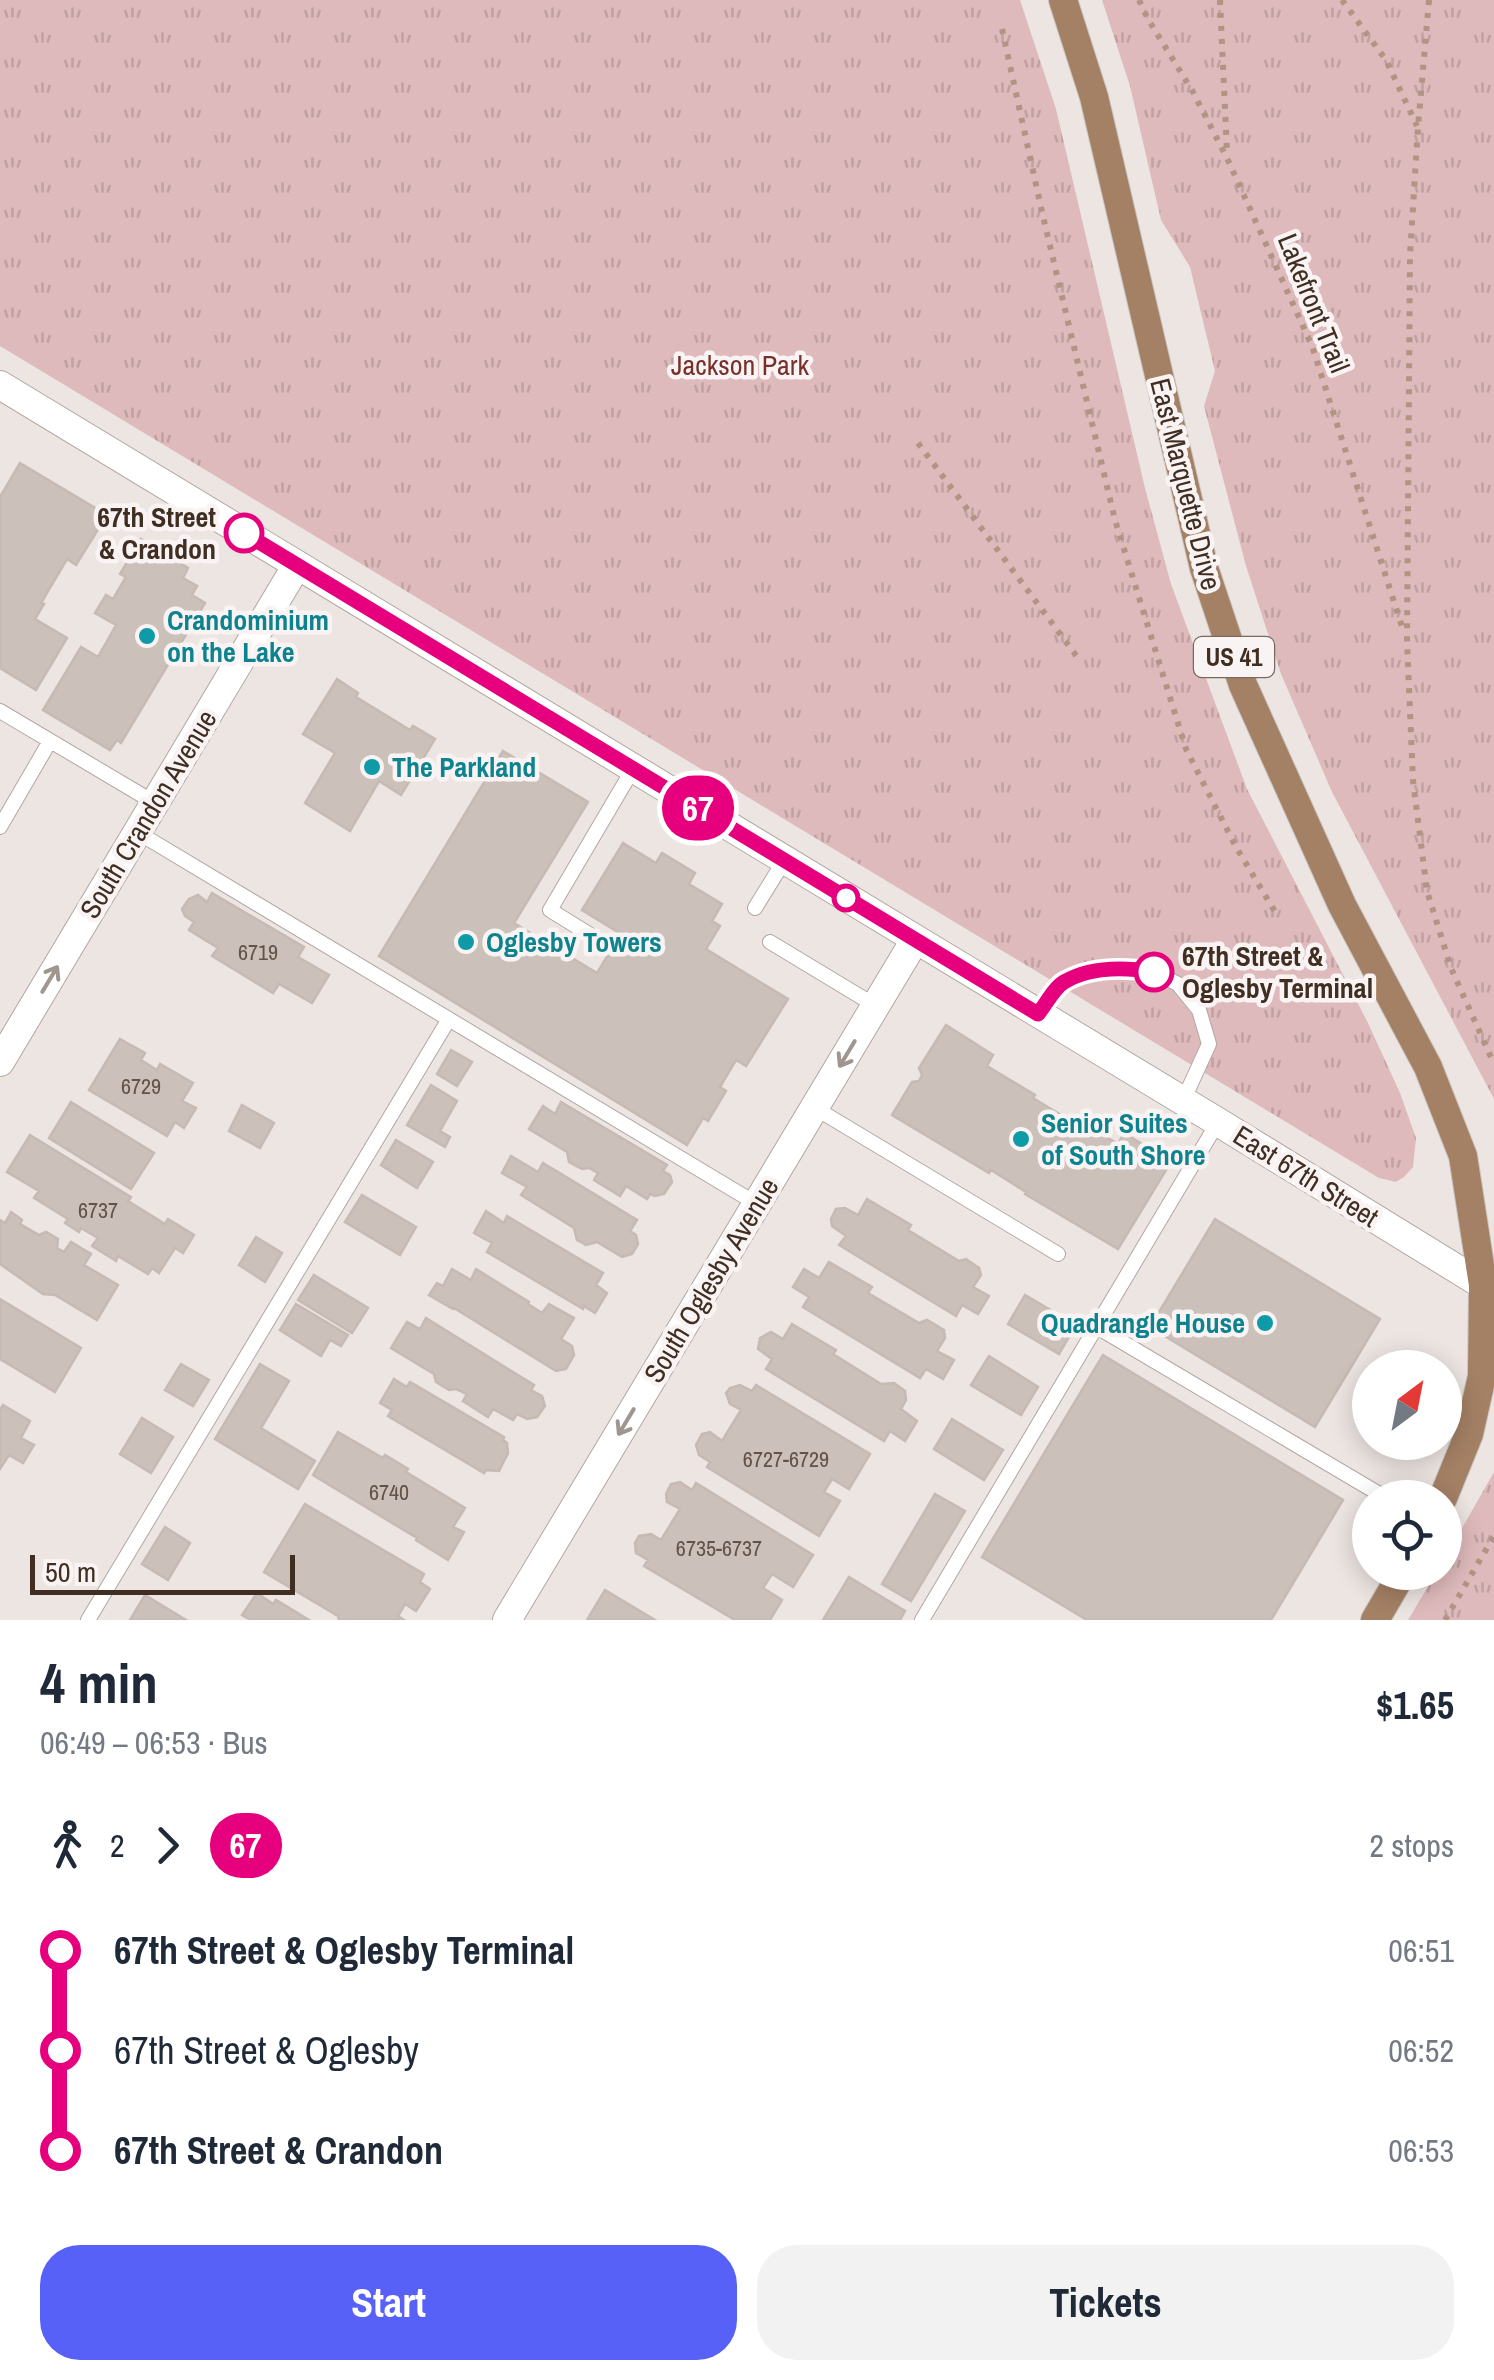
<!DOCTYPE html>
<html lang="en">
<head>
<meta charset="utf-8">
<style>
	:root { --surface:#fff; --page:#f2f2f3; --text:#1f2937; --muted:#747a83; --accent:#5761f7 }
	body { margin:0; font-family:"Archivo Narrow",sans-serif; background:var(--page); color:var(--text); height:100vh; display:flex; flex-direction:column; font-size:38px; white-space:nowrap }
	* { box-sizing:border-box; margin:0 }
	p { font-size:32px; color:var(--muted) }
	.icon { flex:none; width:55px; height:55px; fill:none; stroke:currentColor; stroke-width:2; stroke-linecap:round; stroke-linejoin:round }
	.map { position:relative; height:1620px; overflow:hidden }
	.details { display:flex; flex-direction:column; background:var(--surface); flex:1 }
	.details>* { flex:none }
	.badge { padding:0 20px; border-radius:32px; font-size:35px; line-height:65px }
	.needle { width:65px; rotate:32deg }
	.controls { position:absolute; left:1352px; top:1350px; display:grid; gap:20px }
	.controls a { display:grid; place-items:center; width:110px; height:110px; border-radius:50%; background:var(--surface); box-shadow:0 5px 25px #0003; font-size:50px }
	.scale { position:absolute; left:30px; bottom:25px; width:265px; box-sizing:border-box; padding-left:10px; border:5px solid #3f2e21; border-top:0; font-size:28px; line-height:35px; white-space:nowrap; color:#3f2e21; -webkit-text-stroke:8px #f9f4f3; paint-order:stroke }
	.map>.badge { position:absolute; translate:-50% -50%; box-shadow:0 0 0 5px #fff }
	.legs { display:flex; align-items:center; gap:15px; height:110px; padding:0 40px; font-size:32px }
	.legs p { margin-inline-start:auto }
	.head { display:flex; align-items:center; justify-content:space-between; height:170px; padding:0 40px }
	h1 { font-size:55px; font-weight:700; line-height:75px }
	.button { display:flex; gap:20px; margin-top:auto; padding:20px 40px }
	.button a { flex:1; height:115px; border-radius:40px; background:var(--accent); color:#fff; font-size:40px; font-weight:700; line-height:115px; text-align:center }
	.button a+a { background:var(--page); color:var(--text) }
	ul { padding:0 40px; list-style:none }
	li { display:flex; align-items:center; gap:35px; height:100px; font-size:38px }
	li i { display:grid; place-items:center; width:15px; height:100%; margin:0 12px; background:currentColor }
	li i::after { content:''; width:25px; height:25px; margin:-12px; border:8px solid; border-radius:50%; background:var(--surface) }
	li p { margin-inline-start:auto }
	li:first-child i { background:linear-gradient(#0000 50%,currentColor 0) }
	li:last-child i { background:linear-gradient(currentColor 50%,#0000 0) }
	.map>svg:first-child { display:block }
</style>
</head>
<body>
<div class="map">
<svg width="1494" height="1620" viewBox="0 0 1494 1620">
	<defs>
		<pattern id="park-tufts" width="24" height="20" patternUnits="userSpaceOnUse" patternTransform="scale(2.5)"><rect width="24" height="20" fill="#dfbabc"/><path d="M3 7l-1-3M5 7V3M7 7l1-3M15 17l-1-3M17 17v-4M19 17l1-3" fill="none" stroke="#c0a0a1"/></pattern>
	</defs>
	<rect width="100%" height="100%" fill="#ede5e2"/>
	<path fill="url(#park-tufts)" d="M0,0H1020L1056,109L1145,488L1171,584L1247,789L1368,1023L1400,1093L1416,1138L1413,1167L1404,1177L1396,1182L1379,1178L0,346Z
		M1102,0H1494V1099L1332,792L1281,674L1246,566L1204,406L1215,371L1190,267L1161,220L1130,86Z
		M1494,1472V1620H1408L1436,1573L1445,1572V1558Z"/>
	<path fill="#cbc0ba" stroke="#c7b9b4" stroke-width="2.5" d="M20,463L107,515L76,565L67,559L41,603L44,604L35,619L67,638L36,690L0,668V497Z
		M141,539L188,568L183,578L197,586L192,595L205,603L121,743L117,740L110,750L43,710L81,647L98,657L116,625L95,613L106,595L113,599L126,577L120,574Z
		M337,679L358,693L356,697L410,730L413,726L435,739L401,795L379,781L350,831L305,803L335,753L303,734Z
		M503,751L588,802L514,923L597,973L621,934L582,910L623,843L656,863L662,853L695,873L689,884L722,904L712,921L720,926L706,949L788,999L746,1066L736,1060L720,1087L726,1091L708,1121L703,1118L687,1145L379,956Z
		M212,893L304,947L298,957L329,975L312,1003L279,984L273,993L212,956L218,948L189,930L194,922L185,916L182,909L189,899L198,895L207,902Z
		M946,1025L993,1055L987,1066L1035,1095L1033,1098L1066,1118L1072,1116L1118,1144L1124,1133L1171,1162L1118,1249L1025,1194L1026,1192L991,1170L989,1173L892,1115L912,1082L919,1081L922,1075L919,1068Z
		M120,1039L145,1053L141,1060L157,1070L160,1064L193,1083L182,1101L196,1108L184,1128L175,1122L167,1136L89,1090Z
		M451,1050L472,1062L457,1086L437,1074Z
		M431,1085L457,1101L440,1131L450,1137L445,1147L407,1125Z
		M71,1102L154,1153L131,1189L49,1138Z
		M561,1102L667,1165L663,1171L670,1175L672,1182L664,1194L655,1196L650,1194L647,1199L626,1186L620,1196L594,1180L598,1173L589,1168L582,1169L569,1162L567,1152L529,1129L543,1106L555,1114Z
		M242,1105L274,1123L260,1148L229,1131Z
		M30,1135L131,1197L128,1201L165,1224L168,1219L194,1235L183,1253L175,1248L159,1273L152,1268L148,1274L118,1256L116,1261L92,1246L98,1238L81,1228L79,1232L65,1223L68,1219L34,1198L39,1191L7,1172Z
		M396,1140L433,1162L417,1188L381,1165Z
		M511,1156L538,1172L543,1163L637,1220L630,1231L636,1235L638,1244L632,1254L622,1257L597,1242L586,1245L577,1240L574,1228L521,1195L527,1187L502,1173Z
		M362,1195L416,1227L400,1255L345,1222Z
		M867,1199L911,1225L908,1230L959,1261L966,1259L979,1268L981,1275L973,1287L989,1296L978,1314L962,1305L956,1316L839,1245L846,1236L832,1226L831,1219L836,1209L845,1208L858,1215Z
		M486,1211L504,1223L507,1216L603,1273L596,1285L607,1293L595,1313L584,1306L583,1309L487,1252L492,1243L474,1233Z
		M11,1212L22,1220L20,1224L39,1235L46,1232L58,1239L57,1248L64,1252L71,1242L91,1254L84,1265L118,1285L97,1320L55,1295L43,1294L0,1264V1220L5,1223Z
		M1215,1219L1380,1319L1315,1427L1150,1327Z
		M256,1237L282,1253L265,1282L239,1265Z
		M829,1262L872,1287L868,1293L919,1323L927,1320L944,1330L945,1338L937,1351L954,1360L943,1379L926,1369L920,1378L803,1307L809,1297L793,1287L804,1269L819,1278Z
		M452,1269L471,1280L476,1269L529,1302L528,1304L542,1313L549,1304L574,1318L561,1339L572,1346L574,1355L566,1369L556,1371L454,1308L453,1309L429,1295L437,1283L443,1286Z
		M314,1275L368,1308L352,1333L298,1300Z
		M1025,1295L1076,1325L1059,1354L1008,1324Z
		M0,1299L81,1348L55,1392L0,1359Z
		M296,1304L348,1335L341,1346L330,1340L321,1356L280,1330Z
		M426,1318L534,1385L531,1390L542,1396L545,1406L537,1417L527,1419L517,1414L513,1420L493,1409L488,1417L463,1401L467,1394L456,1389L449,1390L436,1382L434,1374L391,1348L407,1322L420,1329Z
		M792,1324L836,1350L833,1354L881,1384L894,1383L905,1391L906,1400L901,1409L917,1421L905,1441L890,1431L884,1441L766,1369L772,1359L758,1349L760,1338L771,1332L783,1339Z
		M1103,1355L1343,1500L1271,1620H1087L982,1557Z
		M989,1356L1038,1387L1021,1415L971,1385Z
		M181,1364L209,1380L193,1406L165,1390Z
		M260,1364L289,1381L261,1428L315,1461L298,1489L215,1439Z
		M394,1379L407,1387L410,1382L504,1437L503,1440L507,1443L508,1453L499,1471L486,1470L484,1473L388,1416L392,1410L380,1403Z
		M740,1385L752,1391L756,1385L870,1454L849,1489L832,1479L824,1492L840,1501L819,1536L707,1467L710,1462L699,1455L696,1445L702,1434L710,1432L722,1441L741,1410L730,1404L726,1393L730,1388Z
		M3,1405L30,1421L21,1438L34,1445L23,1463L9,1455L0,1469V1410Z
		M142,1418L173,1437L151,1473L120,1454Z
		M952,1419L1003,1450L984,1480L934,1449Z
		M338,1432L383,1458L385,1455L408,1469L406,1472L465,1508L453,1527L464,1532L448,1560L416,1540L417,1538L313,1475Z
		M680,1482L692,1490L696,1483L813,1555L793,1587L772,1574L763,1588L782,1600L770,1620H735L644,1566L648,1560L636,1553L635,1543L639,1536L651,1534L661,1540L680,1509L667,1502L666,1494L671,1484Z
		M935,1494L965,1511L911,1601L882,1584Z
		M305,1504L424,1574L420,1582L430,1589L416,1611L405,1604L398,1616L404,1620H339L338,1616L264,1572Z
		M165,1527L190,1543L168,1580L142,1564Z
		M849,1577L905,1611L900,1620H823Z
		M605,1590L655,1620H587Z
		M257,1593L273,1604L276,1600L309,1620H251L242,1615Z
		M145,1595L186,1620H130Z"/>
	<g fill="none" stroke-linecap="round" stroke-linejoin="round">
		<g stroke="#b2a7a0" stroke-width="16">
			<path id="service" d="M0,711L155,803
				M0,827L50,741
				M137,832L757,1204
				M755,908L784,861
				M600,941L550,910L633,769
				M770,942L876,1006
				M1038,1014L1061,983L1089,972L1124,967L1154,972L1178,984L1199,1010L1209,1044L1183,1101
				M815,1108L1058,1254
				M1097,1327L1386,1498
				M88,1620L449,1019
				M922,1620L1218,1122"/>
		</g>
		<g stroke="#b2a7a0" stroke-width="30">
			<path id="minor" d="M0,1062L297,565
				M507,1620L915,940"/>
		</g>
		<g stroke="#b2a7a0" stroke-width="30">
			<path id="tertiary" d="M0,385L1218,1122L1483,1285"/>
		</g>
		<g stroke="#c9c4c1" stroke-width="30">
			<path id="primary" d="M1063,0L1094,97L1204,568L1243,685L1342,905L1428,1067L1463,1156L1483,1285L1482,1376L1469,1434L1443,1498
				M1375,1620L1403,1572"/>
		</g>
		<path stroke="#b29482" stroke-width="6" stroke-dasharray="5 8" stroke-linecap="butt" d="M1139,0L1148,19L1193,92L1227,158L1312,346L1404,633
			M1220,0L1227,152
			M1342,0L1386,60L1417,126
			M1429,0L1418,127L1410,255L1407,641L1413,781L1427,891L1451,968L1494,1064
			M1002,29L1042,212L1115,520L1186,749L1236,847L1277,915
			M918,443L1078,658
			M1445,1620L1494,1536"/>
		<use href="#service" stroke="#fff" stroke-width="14"/>
		<use href="#minor" stroke="#fff" stroke-width="28"/>
		<use href="#tertiary" stroke="#fff" stroke-width="28"/>
		<use href="#primary" stroke="#a48165" stroke-width="28"/>
	</g>
	<defs><path id="oneway-shaft" d="M-6 0H5M1.5-3L5.5 0L1.5 3" fill="none" stroke-width="1.6" stroke-linecap="round" stroke-linejoin="round" transform="scale(2.5)"/></defs>
	<g stroke="#9f9690">
		<use href="#oneway-shaft" transform="translate(50 979) rotate(-59)"/>
		<use href="#oneway-shaft" transform="translate(847 1054) rotate(121)"/>
		<use href="#oneway-shaft" transform="translate(626 1422) rotate(121)"/>
	</g>
	<g fill="none" stroke-linecap="round" stroke-linejoin="round">
		<g stroke="#fff" stroke-width="22">
			<path id="line-1" d="M244,533L1038,1014C1046,1004 1054,988 1064,982C1091,966 1124,967 1154,972"/>
		</g>
		<use href="#line-1" stroke="#e6007e" stroke-width="15"/>
	</g>
	<g fill="#fff" stroke="#e6007e" stroke-width="5">
		<circle cx="244" cy="533" r="18"/>
		<circle cx="846" cy="898" r="12"/>
		<circle cx="1154" cy="972" r="18"/>
	</g>
	<g fill="#0f9aa8" stroke="#f9f4f3" stroke-width="4">
		<circle cx="147" cy="636" r="10"/>
		<circle cx="372" cy="767" r="10"/>
		<circle cx="466" cy="942" r="10"/>
		<circle cx="1021" cy="1139" r="10"/>
		<circle cx="1265" cy="1323" r="10"/>
	</g>
	<g text-anchor="middle" stroke-width="9" stroke-linejoin="round" paint-order="stroke">
		<g font-size="22" fill="#625247">
			<text x="258" y="960">6719</text>
			<text x="141" y="1094">6729</text>
			<text x="98" y="1218">6737</text>
			<text x="786" y="1467">6727-6729</text>
			<text x="389" y="1500">6740</text>
			<text x="719" y="1556">6735-6737</text>
		</g>
		<rect fill="#f9f4f3" stroke="#776960" stroke-width="2.5" x="1194" y="637" width="80" height="40" rx="8"/>
		<g font-size="25" font-weight="bold" fill="#3f2e21">
			<text x="1234" y="666">US 41</text>
		</g>
		<g font-size="28" fill="#3f2e21" stroke="#f9f4f3">
			<text transform="translate(1314 303) rotate(68)" y="10">Lakefront Trail</text>
			<text transform="translate(1186 484) rotate(76)" y="10">East Marquette Drive</text>
			<text transform="translate(148 814) rotate(-59)" y="10">South Crandon Avenue</text>
			<text transform="translate(1306 1176) rotate(32)" y="10">East 67th Street</text>
			<text transform="translate(711 1280) rotate(-59)" y="10">South Oglesby Avenue</text>
		</g>
		<g font-size="28" fill="#77302a" stroke="#f9f4f3">
			<text x="740" y="375">Jackson Park</text>
		</g>
		<g font-size="28" font-weight="bold" fill="#3f2e21" stroke="#f9f4f3" text-anchor="end">
			<text x="216" y="527">67th Street<tspan x="216" dy="32">&amp; Crandon</tspan></text>
			<text x="1182" y="966" text-anchor="start">67th Street &amp;<tspan x="1182" dy="32">Oglesby Terminal</tspan></text>
		</g>
		<g font-size="28" font-weight="bold" fill="#0d838f" stroke="#f9f4f3" text-anchor="start">
			<text x="167" y="630">Crandominium<tspan x="167" dy="32">on the Lake</tspan></text>
			<text x="392" y="777">The Parkland</text>
			<text x="486" y="952">Oglesby Towers</text>
			<text x="1041" y="1133">Senior Suites<tspan x="1041" dy="32">of South Shore</tspan></text>
			<text x="1245" y="1333" text-anchor="end">Quadrangle House</text>
		</g>
	</g>
</svg>
<div class="controls">
<a><svg class="needle" viewBox="-14 -14 28 28"><path d="M0-13l5 13h-10z" fill="#e53935"/><path d="M0 13l5-13h-10z" fill="#747a83"/></svg></a>
<a><svg class="icon" aria-label="locate" viewBox="0 0 24 24"><circle cx="12" cy="12" r="6"/><path d="M12 2v4M12 18v4M2 12h4M18 12h4"/></svg></a>
</div>
<div class="scale">50 m</div>
<b class="badge" style="left:698px;top:808px;background:#e6007e;color:#fff">67</b>
</div>
<section class="details">
<div class="head"><div><h1>4 min</h1><p>06:49 – 06:53 · Bus</p></div><b>$1.65</b></div>
<div class="legs"><svg class="icon" aria-label="walk" viewBox="0 0 24 24"><circle cx="13" cy="4" r="2"/><path d="M13 8l-2 6 4 7M11 14l-3 7M7 12l3-4h3l4 4"/></svg>2<svg class="icon" aria-label="forward" viewBox="0 0 24 24"><path d="M9 5l7 7-7 7"/></svg><b class="badge" style="background:#e6007e;color:#fff">67</b><p>2 stops</p></div>
<ul>
<li><i style="color:#e6007e"></i><b>67th Street &amp; Oglesby Terminal</b><p>06:51</p></li>
<li><i style="color:#e6007e"></i><span>67th Street &amp; Oglesby</span><p>06:52</p></li>
<li><i style="color:#e6007e"></i><b>67th Street &amp; Crandon</b><p>06:53</p></li>
</ul>
<div class="button"><a>Start</a><a>Tickets</a></div>
</section>
</body>
</html>
